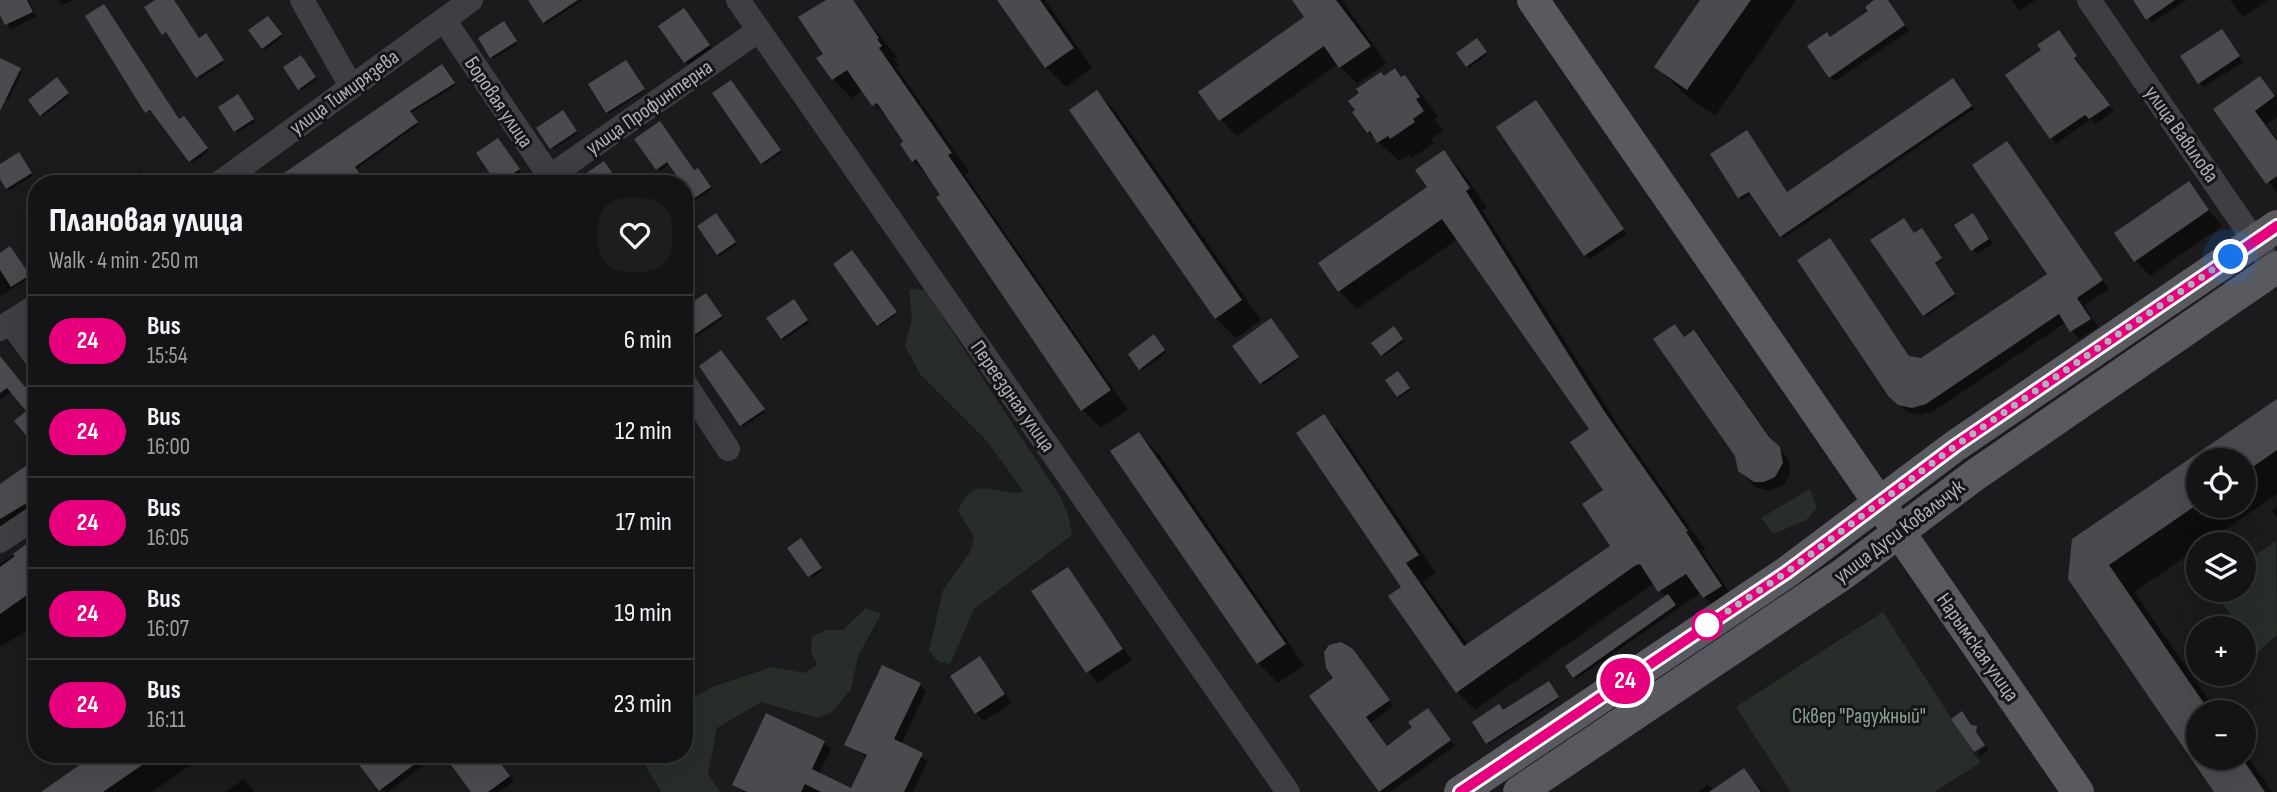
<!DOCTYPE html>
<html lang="en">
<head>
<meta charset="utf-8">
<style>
	:root { --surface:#141416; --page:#1d1d1f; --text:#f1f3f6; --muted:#9d9ea1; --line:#333335 }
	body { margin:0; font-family:"Sofia Sans Condensed",sans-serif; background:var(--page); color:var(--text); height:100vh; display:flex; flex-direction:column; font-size:26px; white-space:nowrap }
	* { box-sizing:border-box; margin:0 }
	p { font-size:23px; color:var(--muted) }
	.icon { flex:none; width:38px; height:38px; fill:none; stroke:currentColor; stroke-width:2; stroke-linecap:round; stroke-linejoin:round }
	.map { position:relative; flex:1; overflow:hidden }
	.side { position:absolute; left:28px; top:175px; width:665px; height:588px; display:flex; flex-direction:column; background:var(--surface); border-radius:28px; box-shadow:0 7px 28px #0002,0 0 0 2px var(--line) }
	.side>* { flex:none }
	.badge { padding:0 14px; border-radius:23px; font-size:24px; line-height:46px }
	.buttons { position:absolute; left:2186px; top:448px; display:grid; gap:14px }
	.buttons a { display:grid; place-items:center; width:70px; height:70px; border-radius:50%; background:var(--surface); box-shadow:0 7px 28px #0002,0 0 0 2px var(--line); font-size:35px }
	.you { position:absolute; width:35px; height:35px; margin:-18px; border:5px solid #fff; border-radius:50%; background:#1a73e8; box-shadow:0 0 0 10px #1a73e833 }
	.map>.badge { position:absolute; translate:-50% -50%; box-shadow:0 0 0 4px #fff }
	.round { display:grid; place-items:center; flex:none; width:74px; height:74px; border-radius:28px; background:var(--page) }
	.head { display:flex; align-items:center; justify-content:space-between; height:119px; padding:0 21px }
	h1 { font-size:33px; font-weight:800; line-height:52px }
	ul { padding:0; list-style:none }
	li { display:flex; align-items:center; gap:21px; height:91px; padding:0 21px; border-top:2px solid var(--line) }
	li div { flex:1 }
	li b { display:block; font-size:26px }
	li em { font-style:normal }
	li .badge { min-width:77px; font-weight:700; text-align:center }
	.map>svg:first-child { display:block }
</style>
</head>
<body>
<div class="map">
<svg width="2277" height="792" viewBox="0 0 2277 792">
	<rect width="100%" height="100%" fill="#1b1b1d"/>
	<path fill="#272e29" d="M909,289L925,290L1061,498L1068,514L1072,535L974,609L950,664L939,662L929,651L943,590L970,552L974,537L958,511C974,471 996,497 1024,492L986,440L920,374L905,346L912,320Z
		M1810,489L1817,508L1806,520L1773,534L1761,518Z
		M2276,541L2277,635L2257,653L2244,634V628H2240L2213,590H2244V563Z
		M866,608L881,614L858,656L851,689L832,712L818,718L761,702L717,728L708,774L720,792H661L644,763V754H684V703L712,687L772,667L804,673L817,665L811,652L812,636L827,630H843Z
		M1883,612L1980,763L1934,792H1791L1736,707Z"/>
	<path fill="#0007" fill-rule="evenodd" d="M8,0H29L36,17L11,29L0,11V4Z
		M57,0H73L63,5Z
		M159,0H173L199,40L205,35L224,63L200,79L169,33L163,34Z
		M535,0H583L546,24Z
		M828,0H851L897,57L894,59L899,65L896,67L969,172L965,175L1128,410L1101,428L1082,409L931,179L913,161L906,142L892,124L863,90L852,98L833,79L825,54Z
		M999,0H1045L1092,68L1066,87L1046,67Z
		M1294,0H1342L1386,63L1357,84L1338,64L1237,136L1220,119L1306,17Z
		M1702,0H1796L1715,116L1683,93L1656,66Z
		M1877,0H1888L1909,31L1835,81L1830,77L1831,39L1871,12Z
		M2011,0H2036L2020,10Z
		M2135,0H2187L2152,23Z
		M2230,0H2268L2243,17Z
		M105,8L179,121L184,118L209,151L192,163L153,111L147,112Z
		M684,10L716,53L693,69L685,62Z
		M269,20L282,37L265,50L263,48Z
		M506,25L517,44L494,59L492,57Z
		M2226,36L2243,62L2204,87L2200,83Z
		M2064,38L2091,83L2114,111L2095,124L2091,119L2056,144L2007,75Z
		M1478,42L1487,55L1469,68L1458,53Z
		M303,59L317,79L302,90L300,88Z
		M628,64L645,91L609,114L590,85Z
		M0,65L22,72L8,100L0,96Z
		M444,68L455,86L411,113L418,125L356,169L360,175L348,184H269Z
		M1395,71L1424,97L1438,117L1435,120L1443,131L1431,139L1434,143L1412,158L1409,155L1399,161L1368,132L1384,78Z
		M2260,78L2277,97V117L2266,124L2277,139V193L2215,110Z
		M56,80L69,96L43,116L30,100Z
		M1956,83L1974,109L1784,238L1752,193L1742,200L1712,155L1787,194Z
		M733,84L782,152L764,165L762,163Z
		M1096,92L1116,112L1261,320L1236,338L1216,318Z
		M239,98L255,122L237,133L220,108Z
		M1540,107L1627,234L1590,259L1585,255Z
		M565,115L577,134L553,149L552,148Z
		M637,139L695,172H700L712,189L696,200L670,163L660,171Z
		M2007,143L2109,289L2084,306L2098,327L2079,339L2066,322L1934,411L1920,415L1908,412L1899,404L1830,240L1911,358L1921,360L2049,274Z
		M502,145L523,175L510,184H499L478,154Z
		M1443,152L1461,170L1487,207L1482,210L1622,431L1705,549L1702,551L1738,605L1722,615L1701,593L1576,679L1574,677L1666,597L1654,583L1475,710L1457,692L1403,588L1323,416L1341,434L1436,573L1423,582L1468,645L1612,547L1606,490L1591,429L1458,239L1357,309L1339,291L1430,187Z
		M21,156L33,176L9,190L0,176V166Z
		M140,171L150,184H121Z
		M452,174L459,184H438Z
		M2188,184L2222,226L2150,276L2136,261Z
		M37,215V229L31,219Z
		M718,217L737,244L720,256L718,254Z
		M1977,220L1993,244L1977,254L1973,249Z
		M1923,232L1942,260L1935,265L1956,297L1926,316L1915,235Z
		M12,250L31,277L0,296V255Z
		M854,254L897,314L880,326L879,325Z
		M707,297L722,319L684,345V310Z
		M795,303L809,323L784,340L782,338Z
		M1273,322L1299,359L1263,385L1261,383Z
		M1675,326L1685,338L1694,332L1703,341L1776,446L1788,458L1791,472L1784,485L1769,491L1755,487L1737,466L1736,455Z
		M1393,329L1404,342L1384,356L1374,343Z
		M1154,337L1166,353L1143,370L1130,354Z
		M723,354L765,412L743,427L741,425Z
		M0,363L25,389L29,411L11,391L0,400Z
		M1400,375L1410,390L1400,398L1398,396Z
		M2277,401V494L2204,544H2198V548L2134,592L2217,712H2198V758H2244V751L2272,792H2216L2074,540ZM2198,460H2244V506H2198Z
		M1139,434L1159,454L1304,665L1278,683L1258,663Z
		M37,460V503L0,526V496Z
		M2277,507V518L2272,511Z
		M803,542L823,570L812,578L790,548Z
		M37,544V624L0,647V564L29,545L32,547Z
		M1067,569L1132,660L1098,683L1088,672L1033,592Z
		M1355,654L1393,706L1370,723L1387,747L1432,715L1455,746L1390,792H1381L1311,696L1335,679Z
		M980,659L1012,702L984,721L976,713Z
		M920,685L926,691L901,745L928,761L913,792H743L734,784L767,715L824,743L831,749L819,774L852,790L868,758L847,744Z
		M1550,685L1559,700L1489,744L1487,743L1504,712Z
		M1986,746L1989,750L1981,756L1977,753Z
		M99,754H207L152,792H44Z
		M371,754H439L388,792L380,790Z
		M494,754L514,781L499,792H473Z
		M1744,770L1764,792H1698L1708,785L1714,791Z
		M244,779L254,792H225Z"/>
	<path fill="#4a4b4f" d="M0,0H27L33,12L5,25L0,15Z
		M155,0H174L199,38L206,33L224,60L196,78L166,32L162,35L144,7Z
		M528,0H578L543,23Z
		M826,0H853L879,38L877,39L882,46L879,48L952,153L948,155L1111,390L1081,411L936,197L940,195L916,159L912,162L900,144L903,141L877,103L872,106L847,70L832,80L816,58L823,54L798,17Z
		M997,0H1040L1074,48L1045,68Z
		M1292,0H1336L1371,46L1339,68L1324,46L1219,121L1198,92L1304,17Z
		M1700,0H1751L1687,90L1654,67Z
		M1874,0H1888L1905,25L1829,78L1807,46L1827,32L1830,37L1868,11L1865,7Z
		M2133,0H2175L2146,20Z
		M104,4L179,119L184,116L208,148L189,162L150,110L145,113L85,16Z
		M684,8L710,45L684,63L658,26Z
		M268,16L282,34L262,49L248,30Z
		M504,21L517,41L490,58L478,38Z
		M2222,29L2240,56L2198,84L2180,56Z
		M2059,30L2077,56L2074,58L2110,105L2089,119L2085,115L2050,139L2005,75L2041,50L2037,45Z
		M1477,38L1487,52L1466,67L1456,53Z
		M301,55L316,77L298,90L283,67Z
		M0,58L21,68L0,111Z
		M626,60L645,89L606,113L588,84Z
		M442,64L455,83L410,111L418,122L355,167L359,173L343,184H268Z
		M1395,68L1401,77L1405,75L1420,97L1416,99L1424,111L1413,119L1415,122L1390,139L1388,136L1377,143L1370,131L1367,133L1352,112L1355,110L1348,101L1359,93L1356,89L1381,72L1384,76Z
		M2260,76L2275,96L2255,111L2277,141V176L2266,184L2213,109Z
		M57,77L69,93L40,116L28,100Z
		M1953,78L1972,106L1780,237L1749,192L1738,198L1710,154L1747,130L1787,192Z
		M731,80L781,150L761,164L712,93Z
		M1097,90L1242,300L1215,319L1069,110Z
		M238,94L254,119L234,132L218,107Z
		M1536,100L1624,229L1584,256L1496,127Z
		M563,110L577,131L550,149L536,128Z
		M660,121L694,170L698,168L711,187L693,199L667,162L656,170L634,139Z
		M498,138L520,169L497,184L476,153Z
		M2007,141L2103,280L2077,298L2091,319L2070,332L2059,314L1926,404L1912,408L1898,405L1889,397L1797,260L1830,238L1909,356L1921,358L2047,274L1972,165Z
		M1444,150L1470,188L1466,191L1604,411L1688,531L1686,532L1722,586L1703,598L1686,574L1658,592L1640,564L1636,565L1456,693L1388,596L1401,587L1296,433L1324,414L1419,555L1406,563L1464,646L1610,546L1582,504L1603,490L1570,442L1589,429L1442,219L1338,292L1318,263L1427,187L1415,170Z
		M19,152L32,173L6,189L0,179V164Z
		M604,161L620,184H571Z
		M2189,181L2209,210L2134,262L2114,233Z
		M716,213L736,242L717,255L697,226Z
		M1973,213L1989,239L1971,251L1954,225Z
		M1904,218L1914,233L1922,228L1942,258L1935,263L1955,294L1923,316L1870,240Z
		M10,246L30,275L11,287L0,270V253Z
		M852,250L897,312L877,326L833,264Z
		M706,293L722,316L684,342V308Z
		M794,299L808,320L781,339L766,318Z
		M1271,318L1299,357L1260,384L1232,346Z
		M1675,324L1684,337L1694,330L1769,437L1780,447L1783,463L1775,477L1764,482H1754L1738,471L1735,456L1653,339Z
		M1394,326L1403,339L1381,356L1371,343Z
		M1154,334L1165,350L1139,370L1128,354Z
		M721,350L765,409L740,426L699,366Z
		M0,356L25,387L31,382L37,389V448L14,421L26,411L7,388L0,393Z
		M1398,371L1410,388L1397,397L1385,380Z
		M2277,399V450L2244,473V460H2198V504L2109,565L2210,712H2198V758H2242L2265,792H2214L2068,579L2072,539Z
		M1139,432L1286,644L1257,664L1110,451Z
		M37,458V497L0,519V484Z
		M801,538L822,568L808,577L787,548Z
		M37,541V588L0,614V567L15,556L13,554L29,542L31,545Z
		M1068,567L1123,649L1086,673L1031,591Z
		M1668,594L1676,605L1573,678L1565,666Z
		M1341,642L1353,649L1390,700L1366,717L1387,746L1412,727L1408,722L1428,708L1451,740L1379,792L1309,696L1333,678L1326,668L1324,652L1329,645Z
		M980,656L1005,694L975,714L950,676Z
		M882,665L921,683L894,739L923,753L904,792H821L805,784L801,792H747L732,785L766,713L825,741L812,769L851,788L867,755L844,745Z
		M1549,681L1559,697L1486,744L1472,722L1499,704L1503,710Z
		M1962,711L1971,725L1977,726L1976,732L1985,745L1974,752L1951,719Z
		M95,754H158L103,792H41Z
		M368,754H428L379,791L357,762Z
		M443,754H494L510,776L488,792H471Z
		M1744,768L1761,792H1709Z"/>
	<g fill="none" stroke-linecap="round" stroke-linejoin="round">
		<path stroke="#3e3e43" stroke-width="24" d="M302,0L351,86
			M738,0L1288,792
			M2089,0L2265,256
			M444,20L555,184
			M218,184L471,0
			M539,184L759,30
			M10,322L37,359
			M0,329L37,305
			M684,382L728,449
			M0,541L37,516"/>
		<path stroke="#595960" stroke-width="32" d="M1533,0L2078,792
			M1460,792L1787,572L1955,446L2277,226
			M1519,792L1843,574L1975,475L2277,267"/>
	</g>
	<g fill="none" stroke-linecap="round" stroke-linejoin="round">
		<g stroke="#fff" stroke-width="16">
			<path id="line" d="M1460,792L1787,572L1955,446L2277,226"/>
		</g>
		<use href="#line" stroke="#e6007e" stroke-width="10"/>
		<path stroke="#afb1bb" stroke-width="7" stroke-dasharray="0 12.6" d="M1707,625L1787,572L1955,446L2231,257"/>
	</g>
	<circle fill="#fff" stroke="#e6007e" stroke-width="3.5" cx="1707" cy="625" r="14"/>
	<g text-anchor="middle" stroke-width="6" stroke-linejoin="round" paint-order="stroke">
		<g font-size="21" fill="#afb1bb" stroke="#161618">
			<text transform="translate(344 92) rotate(-36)" y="7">улица Тимирязева</text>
			<text transform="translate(499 102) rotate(56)" y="7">Боровая улица</text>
			<text transform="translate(649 107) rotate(-35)" y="7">улица Профинтерна</text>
			<text transform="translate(2182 134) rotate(55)" y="7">улица Вавилова</text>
			<text transform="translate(1013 396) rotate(55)" y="7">Переездная улица</text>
			<text transform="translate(1899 531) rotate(-37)" y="7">улица Дуси Ковальчук</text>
			<text transform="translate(1978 647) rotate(55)" y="7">Нарымская улица</text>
		</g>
		<g font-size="21" fill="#88a38e" stroke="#161618">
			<text x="1859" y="723">Сквер "Радужный"</text>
		</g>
	</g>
</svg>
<div class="buttons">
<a><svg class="icon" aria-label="locate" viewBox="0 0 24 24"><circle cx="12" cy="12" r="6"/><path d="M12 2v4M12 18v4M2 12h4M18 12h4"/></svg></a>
<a><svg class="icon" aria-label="layers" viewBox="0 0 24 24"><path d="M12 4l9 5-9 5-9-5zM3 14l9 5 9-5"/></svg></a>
<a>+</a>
<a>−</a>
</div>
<div class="you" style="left:2231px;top:257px"></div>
<b class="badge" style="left:1625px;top:681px;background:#e6007e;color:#fff">24</b>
<section class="side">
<div class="head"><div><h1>Плановая улица</h1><p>Walk · 4 min · 250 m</p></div><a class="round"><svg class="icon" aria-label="heart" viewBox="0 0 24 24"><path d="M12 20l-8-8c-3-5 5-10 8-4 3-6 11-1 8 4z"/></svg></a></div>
<ul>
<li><span class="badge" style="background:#e6007e;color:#fff">24</span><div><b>Bus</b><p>15:54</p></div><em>6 min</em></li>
<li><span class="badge" style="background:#e6007e;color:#fff">24</span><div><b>Bus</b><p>16:00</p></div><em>12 min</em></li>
<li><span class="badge" style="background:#e6007e;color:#fff">24</span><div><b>Bus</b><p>16:05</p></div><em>17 min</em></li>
<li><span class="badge" style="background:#e6007e;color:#fff">24</span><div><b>Bus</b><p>16:07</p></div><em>19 min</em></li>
<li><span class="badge" style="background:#e6007e;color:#fff">24</span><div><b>Bus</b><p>16:11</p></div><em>23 min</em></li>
</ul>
</section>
</div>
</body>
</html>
